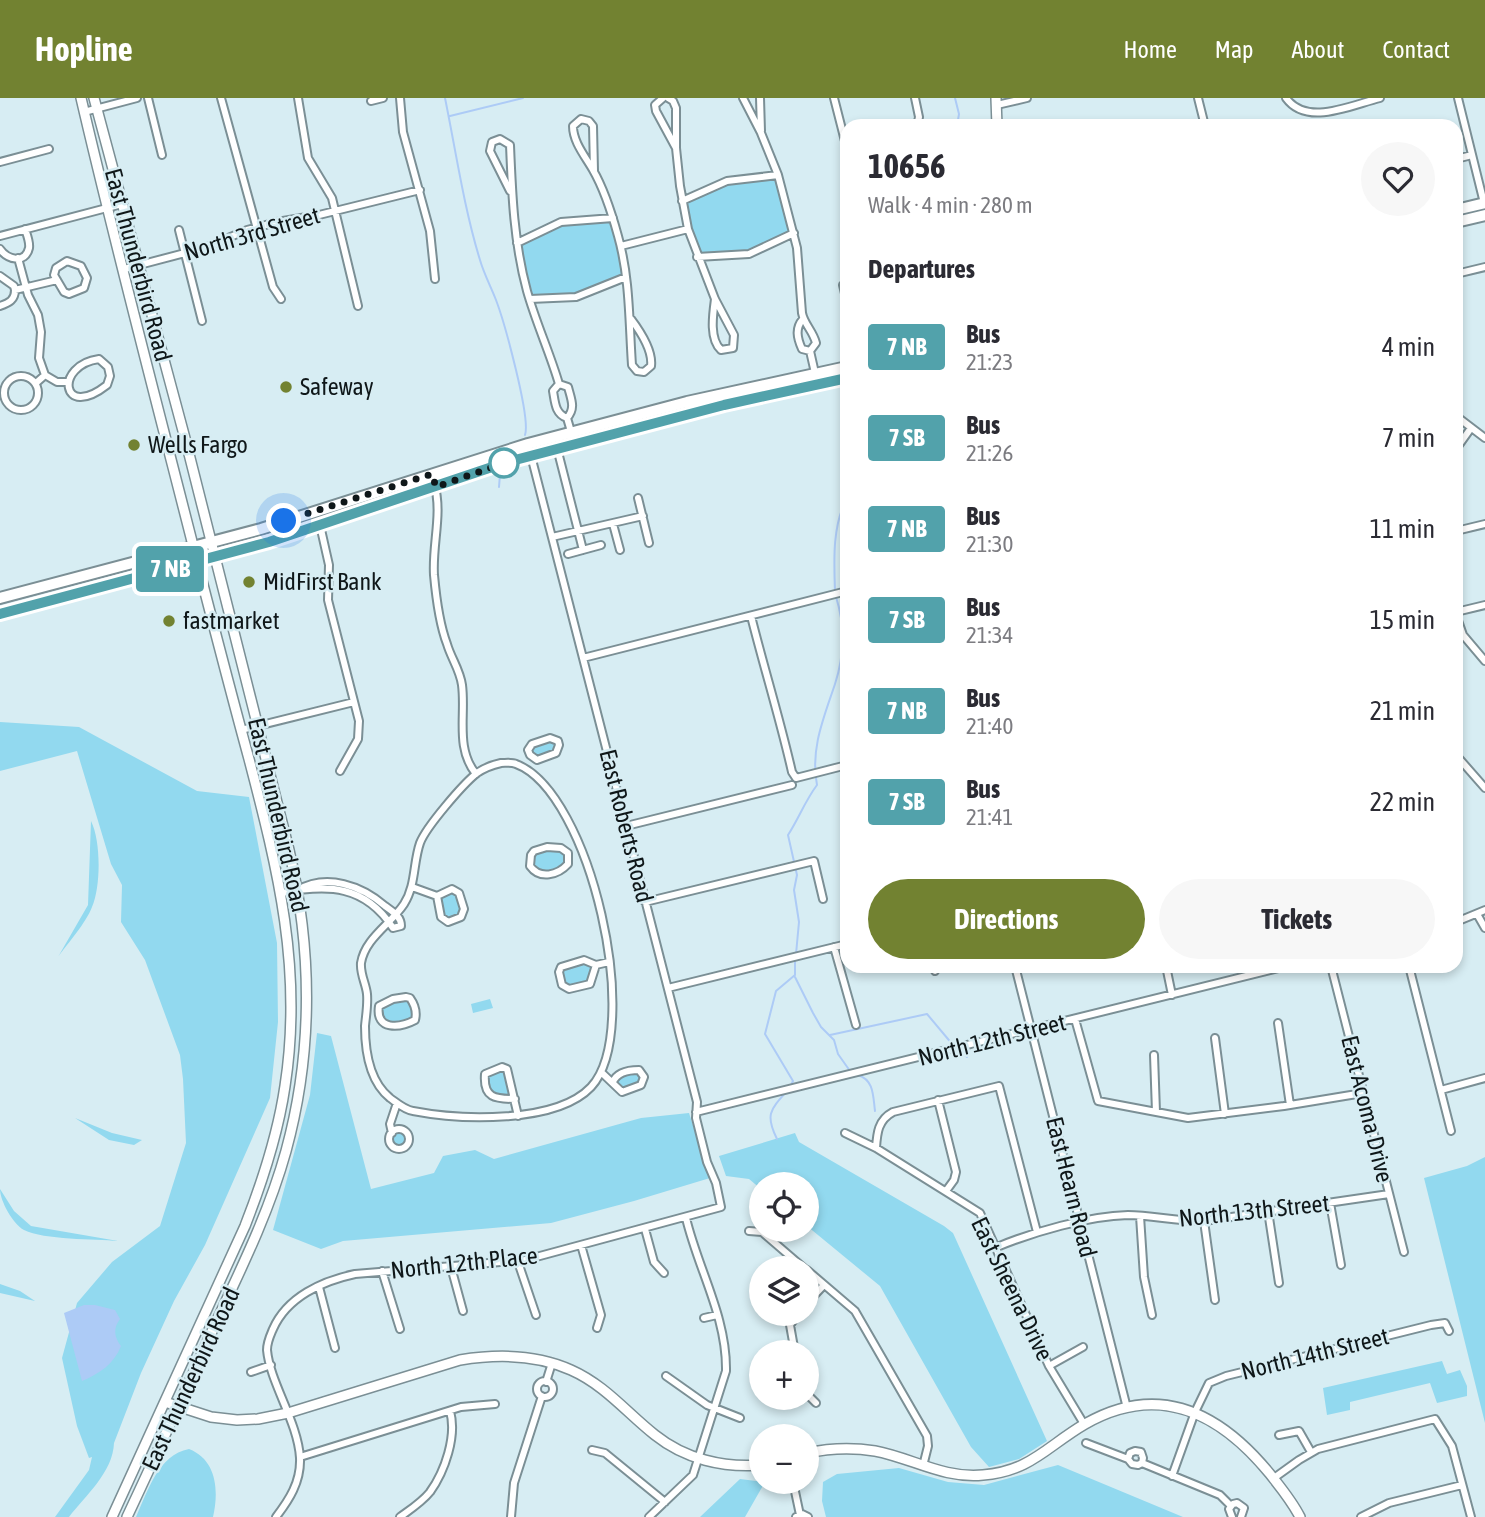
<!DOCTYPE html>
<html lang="en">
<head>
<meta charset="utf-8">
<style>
	:root { --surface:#fff; --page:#f7f7f7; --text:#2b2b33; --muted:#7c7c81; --accent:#728231 }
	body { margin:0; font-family:"Asap Condensed",sans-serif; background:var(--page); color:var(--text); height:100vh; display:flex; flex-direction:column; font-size:26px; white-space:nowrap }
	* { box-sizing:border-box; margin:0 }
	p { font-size:23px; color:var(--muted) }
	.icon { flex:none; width:38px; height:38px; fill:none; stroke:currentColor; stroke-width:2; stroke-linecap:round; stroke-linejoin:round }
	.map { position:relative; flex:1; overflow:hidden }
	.drawer { position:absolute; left:840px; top:21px; width:623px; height:854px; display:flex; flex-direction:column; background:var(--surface); border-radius:21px; box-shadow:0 4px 10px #0003 }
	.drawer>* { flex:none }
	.badge { padding:0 14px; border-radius:5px; font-size:24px; line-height:46px }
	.buttons { position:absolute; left:749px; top:1074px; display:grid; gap:14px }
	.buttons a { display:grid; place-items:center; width:70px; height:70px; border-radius:50%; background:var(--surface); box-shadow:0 4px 10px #0003; font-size:35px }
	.you { position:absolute; width:35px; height:35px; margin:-18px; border:5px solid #fff; border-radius:50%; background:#1a73e8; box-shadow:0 0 0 10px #1a73e833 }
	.map>.badge { position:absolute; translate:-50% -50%; box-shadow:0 0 0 4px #fff }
	h2 { padding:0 28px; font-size:26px; line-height:63px }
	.round { display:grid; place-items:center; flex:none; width:74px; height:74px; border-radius:37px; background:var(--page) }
	.head { display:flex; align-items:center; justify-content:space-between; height:119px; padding:0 28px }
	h1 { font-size:33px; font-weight:700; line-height:52px }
	.button { display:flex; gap:14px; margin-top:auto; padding:14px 28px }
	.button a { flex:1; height:80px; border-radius:42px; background:var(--accent); color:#fff; font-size:28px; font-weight:700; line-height:80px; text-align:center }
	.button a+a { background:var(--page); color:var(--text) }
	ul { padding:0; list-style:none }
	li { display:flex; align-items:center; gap:21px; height:91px; padding:0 28px }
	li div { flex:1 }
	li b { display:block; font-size:26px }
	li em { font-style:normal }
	li .badge { min-width:77px; font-weight:700; text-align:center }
	header { display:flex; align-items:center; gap:42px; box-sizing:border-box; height:98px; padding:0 35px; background:var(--accent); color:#fff }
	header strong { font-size:33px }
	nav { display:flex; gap:38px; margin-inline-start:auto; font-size:24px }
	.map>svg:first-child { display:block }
</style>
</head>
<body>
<header>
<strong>Hopline</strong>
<nav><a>Home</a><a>Map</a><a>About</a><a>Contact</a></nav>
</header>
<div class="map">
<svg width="1485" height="1419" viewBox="0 0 1485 1419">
	<rect width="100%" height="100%" fill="#d7edf3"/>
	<path fill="#92d9ef" d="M778,77L794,135L756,153L697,159L682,103L720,85Z
		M613,120L626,179L583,197L530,201L517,145L551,128Z
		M0,624L79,629L197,693L249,699L277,845L278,924L270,1000L205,1147L174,1203L141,1275L114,1345C113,1374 86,1397 69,1419H55L89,1372L92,1359L89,1360L77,1328L62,1260L77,1205L112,1164L160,1128L186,1045L183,981L180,957L145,862L121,824L122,787L111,766L77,653L0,673Z
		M555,640L559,652L533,660L529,649Z
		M91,723C101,743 101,788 92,809C86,825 68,845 58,859L88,807Z
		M547,749L565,752L568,766L544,777L533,772L531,757Z
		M456,793L463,816L445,822L438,807L441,794Z
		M584,862L596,867L590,886L565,889L561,869Z
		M406,899L415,910L412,924L384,927L379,908Z
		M490,901L493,910L473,915L471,906Z
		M317,935L331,938L371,1091L434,1075L443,1058L475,1052L494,1061L641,1020L689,1015L710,1080L634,1103L551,1125L343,1143L321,1151L273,1132L310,997Z
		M507,971L515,1001L491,998L485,976Z
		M639,972L643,984L622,994L613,981Z
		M75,1020L112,1035L142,1042L134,1047L109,1042Z
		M389 1041a10 10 0 1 1 20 0a10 10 0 1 1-20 0Z
		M795,1035L799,1044L944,1128L953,1135L1047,1343L1019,1361L989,1369L971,1349L880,1188L807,1128V1087H761V1091L749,1081L726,1078L719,1058Z
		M1485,1059V1325L1424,1080L1467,1068Z
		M0,1091L14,1113L31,1128L118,1143C95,1141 44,1142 24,1132C13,1126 0,1103 0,1091Z
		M0,1186L20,1193L35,1203L0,1195Z
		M1442,1263L1447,1276L1460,1272L1467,1288V1298L1437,1305L1430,1285L1350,1304V1312L1327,1317L1323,1290Z
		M189,1351C217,1362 219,1393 213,1419H136C148,1393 158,1357 189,1351Z
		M1058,1367L1183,1419H826L822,1403L823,1384L837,1376L899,1370L948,1384L984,1387Z
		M740,1381L765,1384L745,1419H700Z"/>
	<path fill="#adcbf6" d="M84,1207H95L115,1212L120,1221C113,1230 114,1239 121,1248C114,1266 99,1276 82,1283L64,1215Z"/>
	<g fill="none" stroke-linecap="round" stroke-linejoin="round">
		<path stroke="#adcbf6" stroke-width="2" d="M445,0C456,54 464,110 480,162C484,176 491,189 496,202C504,223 531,320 525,337
			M955,0L959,16L957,28
			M450,18L523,0
			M499,389L500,376
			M835,493C834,463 832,428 847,400
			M796,856L799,824L794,792L797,777L788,737C799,720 805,703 817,687C810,651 824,619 835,586C844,558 845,527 836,499
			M795,879L813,915L821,929L834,942L838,956L850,973
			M830,937L927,916L953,947
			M957,951L967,959
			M858,977C874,982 873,998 875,1013
			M790,989L793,983L765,936L776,893L795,877V862
			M777,1041C765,1017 770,1012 787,993"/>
		<g stroke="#7b8f95" stroke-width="10">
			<path id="street" d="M148,0L162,57
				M221,0L273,189L281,201
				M298,0L308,60L332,100L358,208
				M400,0L403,34L430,133L435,181
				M663,0L655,7L656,13L676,50
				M668,0L673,3L676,10V50L680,88L688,131L715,201L734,237L733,250L721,252C709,241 713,216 715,201
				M743,0L761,35L778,77L797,150L802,215C804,226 813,233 816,245L810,253L815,275
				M760,0L761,33
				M834,0L847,51
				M915,0L919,19L917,28
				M1198,0L1205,28
				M1286,0C1307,29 1351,7 1380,0
				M1458,0L1484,105
				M371,3L383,0
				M997,7L1027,0
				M84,14L137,0
				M1456,61L1472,57
				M0,64L49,51
				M594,73L593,28L589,23L581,21L573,28C573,44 585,58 593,72C604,91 612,116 618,138C630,180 629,224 632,267L637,273L644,274L651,268C653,253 640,233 631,221
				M510,93L490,53L492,44L500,41L510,47C512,97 514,145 527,193C536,225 550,255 559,286
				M682,103L727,83L778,77
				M179,132L202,223
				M0,138L122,106
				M517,145L561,124L613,120
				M621,148L688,131
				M0,151C7,161 25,167 29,150C30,144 27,137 25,131
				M697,159L749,156L794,135
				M18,160L28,197L38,217L41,234L39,260L45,277
				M67,163L81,168L87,180L84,190L69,196L64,194L54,177L56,170Z
				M124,171L204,150L247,132L277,124L319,117L420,92
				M1456,176L1485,169
				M0,178L14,188L15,192
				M847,184L843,187L847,204
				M15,192L57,182
				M530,201L576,199L626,179
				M0,208C9,205 15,202 15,192
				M803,221C795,230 797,240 802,251L810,253
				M99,261L108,269L110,278L107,287C61,323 54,267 99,261Z
				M4 295a17 17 0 1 1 34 0a17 17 0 1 1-34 0Z
				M36,285L45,277L57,284H67
				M559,286L553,293C555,304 555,316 567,320L572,337
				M559,286L568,289C571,301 576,310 567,320
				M1456,318L1485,340
				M557,350L583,452
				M1456,351L1471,330
				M434,385C443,415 432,446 434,477C436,499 439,525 447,546C451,560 460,572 462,587C466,617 455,650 476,676
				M638,400L649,445
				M613,426L620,452
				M320,427L329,467L328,502L359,623L358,641L340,673
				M1456,433L1485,426
				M552,439L643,418
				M568,456L601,447
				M1456,514L1485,507
				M1456,517L1463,537L1485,563
				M751,518C764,570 780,621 792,674L796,680L847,667
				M583,560L847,493
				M241,632L354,604
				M550,640L558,643L559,647L556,655L537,662L530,657L528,652L532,646Z
				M1456,657L1485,690
				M501,665C506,665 512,664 516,666C591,694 644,932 591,989C556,1026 460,1022 413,1013C405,1012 397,1005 390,1000C369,983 365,953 365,928C366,917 368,907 367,896C366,886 360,876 361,865C365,840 391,826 404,806C416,787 413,765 420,745C426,729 463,686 477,675C484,670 492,667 501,665Z
				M626,728L792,687
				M547,749L561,750L568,755V766C558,777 540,782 530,768L531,757L534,753Z
				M412,789L437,798
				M452,791L459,795L464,811L461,819L448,824L441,819L437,798Z
				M282,795C328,786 365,787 393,830L401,828C401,818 393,814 385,808C362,788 327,775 298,792
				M645,804L814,763L823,801
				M1477,816L1485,830
				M1456,824L1485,812
				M834,849L856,927
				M596,867L590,886L569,891L562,887L559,874L561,869L584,862L596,867L609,864
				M934,868L935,873
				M1015,868L1127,1310
				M1166,868L1172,897
				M1331,868L1404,1154
				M1409,868L1451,1033
				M668,890L847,846
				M406,899L410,900C415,907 417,914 415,922C400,930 375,933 379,908L393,901Z
				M1075,921L1098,1003L1188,1020L1284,1008L1363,995
				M1278,925L1290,1007
				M1215,940L1225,1016
				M1154,957L1156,1014
				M601,974L622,994L641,987L644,979L639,972C629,972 617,974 613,984
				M1441,992L1485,980
				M515,1001C495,1001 483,1000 485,976L502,969L507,971L518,1018
				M938,1002L956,1074L954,1082L946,1093
				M696,1014L1287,868
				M389 1041a10 10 0 1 1 20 0a10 10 0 1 1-20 0Z
				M392,1035L390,1026L397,1005
				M845,1035L876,1050L980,1115L1049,1268L1084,1326
				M876,1050C877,1035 878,1022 893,1014L999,988L1037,1134
				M1330,1105L1341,1167
				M1268,1113L1279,1185
				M1140,1118L1144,1179L1152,1217
				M1204,1123L1215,1202
				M645,1131L654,1164L664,1175
				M749,1133L762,1134L805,1171
				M581,1147L601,1217L597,1230
				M997,1149C1033,1134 1088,1118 1128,1117C1153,1117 1178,1124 1204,1123L1389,1096
				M518,1164L536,1217
				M451,1169L463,1213
				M807,1172L855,1213L927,1338L928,1348L923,1368
				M382,1173L400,1231
				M319,1189L335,1250
				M807,1205L824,1187
				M704,1220L717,1217
				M795,1255L790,1227L798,1216
				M1049,1268L1083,1249
				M251,1274L271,1267
				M666,1278L707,1307L740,1320
				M537 1291a8 8 0 1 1 16 0a8 8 0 1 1-16 0Z
				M546,1284L552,1265
				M807,1296L816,1305
				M1279,1337L1299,1333L1311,1354
				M1086,1345L1128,1361
				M592,1352L605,1355L665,1404
				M300,1359L461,1309L495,1306
				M1142,1365L1143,1360L1141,1354L1135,1353L1130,1355L1128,1361L1132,1366L1138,1367L1142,1365L1220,1397L1231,1408
				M1172,1378L1195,1314L1209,1285L1226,1278L1431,1227L1445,1225L1449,1233
				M1274,1380L1299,1362L1318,1351L1435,1321L1452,1348L1471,1419
				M793,1384L800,1417
				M276,1419C289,1402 301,1384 300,1360C298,1324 270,1285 267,1252C267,1244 270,1238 273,1231C287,1199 322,1183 355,1176L525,1162L721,1109L716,1085L707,1064L696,1020L697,1004L528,346
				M400,1419C411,1411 422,1404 430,1394C445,1373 457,1338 450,1313
				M511,1419L514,1385L542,1298
				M649,1419L693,1377L726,1273C727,1219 698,1171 686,1120
				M796,1419L802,1416L808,1419
				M1232,1419L1229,1411L1233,1406L1237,1405L1244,1410L1241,1419
				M1361,1419L1389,1405L1462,1387"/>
		</g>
		<g stroke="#7b8f95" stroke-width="12">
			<path id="secondary" d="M81,0C118,159 160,317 200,475C216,537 232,599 249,661C278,772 303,872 285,988C278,1036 263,1082 245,1128L112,1419
				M94,0L186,344L289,752C312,851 313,954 286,1053C270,1111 244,1165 218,1220C188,1287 158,1353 127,1419
				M996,0L997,28
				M165,1304L211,1319L237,1322L258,1321L288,1315L460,1262C497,1256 536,1256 571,1272C605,1287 627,1315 655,1337C685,1361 723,1370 761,1367
				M807,1355C830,1350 851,1349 875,1353C912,1360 944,1381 983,1377C1031,1373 1047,1348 1085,1326C1160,1283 1221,1316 1270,1376C1281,1390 1292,1403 1300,1419"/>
		</g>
		<g stroke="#7b8f95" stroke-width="14">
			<path id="primary" d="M1456,112L1485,105
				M1456,124L1485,117
				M0,500L261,431L528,346L687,304L847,269
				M0,516L269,444L504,365L724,307L847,280"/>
		</g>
		<use href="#street" stroke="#fff" stroke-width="6"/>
		<use href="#secondary" stroke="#fff" stroke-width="9"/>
		<use href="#primary" stroke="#fff" stroke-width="10"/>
	</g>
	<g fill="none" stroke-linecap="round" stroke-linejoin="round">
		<g stroke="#fff" stroke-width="16">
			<path id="line" d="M0,516L269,444L504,365L724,307L847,280"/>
		</g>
		<use href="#line" stroke="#52a2ab" stroke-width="10"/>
		<path stroke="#0f1719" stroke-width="7" stroke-dasharray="0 12.6" d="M284,423L432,376L436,389L504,365"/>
	</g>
	<g fill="#728231" stroke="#d7edf3" stroke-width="2.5">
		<circle cx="286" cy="289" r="7"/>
		<circle cx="134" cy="347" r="7"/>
		<circle cx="249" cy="484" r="7"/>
		<circle cx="169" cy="523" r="7"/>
	</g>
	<circle fill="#fff" stroke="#52a2ab" stroke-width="3.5" cx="504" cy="365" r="14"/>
	<g text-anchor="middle" stroke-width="5" stroke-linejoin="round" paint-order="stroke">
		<g font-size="24" fill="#0f1719" stroke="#d7edf3">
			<text transform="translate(252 136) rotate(-16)" y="8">North 3rd Street</text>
			<text transform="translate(138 167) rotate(75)" y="8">East Thunderbird Road</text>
			<text transform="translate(278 717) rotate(77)" y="8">East Thunderbird Road</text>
			<text transform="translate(626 728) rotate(76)" y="8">East Roberts Road</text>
			<text transform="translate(992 942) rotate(-14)" y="8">North 12th Street</text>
			<text transform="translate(1367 1011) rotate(76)" y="8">East Acoma Drive</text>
			<text transform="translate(1071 1089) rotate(76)" y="8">East Hearn Road</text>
			<text transform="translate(1254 1113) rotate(-6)" y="8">North 13th Street</text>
			<text transform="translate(464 1165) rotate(-6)" y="8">North 12th Place</text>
			<text transform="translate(1012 1191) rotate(64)" y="8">East Sheena Drive</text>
			<text transform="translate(1315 1256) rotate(-14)" y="8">North 14th Street</text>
			<text transform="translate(191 1281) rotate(-65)" y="8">East Thunderbird Road</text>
		</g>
		<g font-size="24" fill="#0f1719" stroke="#d7edf3" text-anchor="start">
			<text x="300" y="297">Safeway</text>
			<text x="148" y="355">Wells Fargo</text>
			<text x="263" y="492">MidFirst Bank</text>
			<text x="183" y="531">fastmarket</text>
		</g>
	</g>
</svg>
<div class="buttons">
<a><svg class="icon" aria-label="locate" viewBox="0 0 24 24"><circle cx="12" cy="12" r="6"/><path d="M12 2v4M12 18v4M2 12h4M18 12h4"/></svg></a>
<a><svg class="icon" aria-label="layers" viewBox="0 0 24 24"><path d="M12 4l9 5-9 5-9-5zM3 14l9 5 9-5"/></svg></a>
<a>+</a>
<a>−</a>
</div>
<div class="you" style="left:284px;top:423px"></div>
<b class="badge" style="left:170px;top:471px;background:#52a2ab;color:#fff">7 NB</b>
<section class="drawer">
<div class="head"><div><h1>10656</h1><p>Walk · 4 min · 280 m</p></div><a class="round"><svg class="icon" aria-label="heart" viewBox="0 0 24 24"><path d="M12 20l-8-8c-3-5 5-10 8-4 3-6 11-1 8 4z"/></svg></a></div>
<h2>Departures</h2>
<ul>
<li><span class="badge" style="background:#52a2ab;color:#fff">7 NB</span><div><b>Bus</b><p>21:23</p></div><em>4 min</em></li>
<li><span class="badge" style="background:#52a2ab;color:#fff">7 SB</span><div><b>Bus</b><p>21:26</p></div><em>7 min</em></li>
<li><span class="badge" style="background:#52a2ab;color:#fff">7 NB</span><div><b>Bus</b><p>21:30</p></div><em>11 min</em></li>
<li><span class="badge" style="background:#52a2ab;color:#fff">7 SB</span><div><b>Bus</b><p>21:34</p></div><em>15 min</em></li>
<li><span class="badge" style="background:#52a2ab;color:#fff">7 NB</span><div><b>Bus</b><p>21:40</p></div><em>21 min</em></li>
<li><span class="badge" style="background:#52a2ab;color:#fff">7 SB</span><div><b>Bus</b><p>21:41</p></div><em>22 min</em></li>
</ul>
<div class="button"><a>Directions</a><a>Tickets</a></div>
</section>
</div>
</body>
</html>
